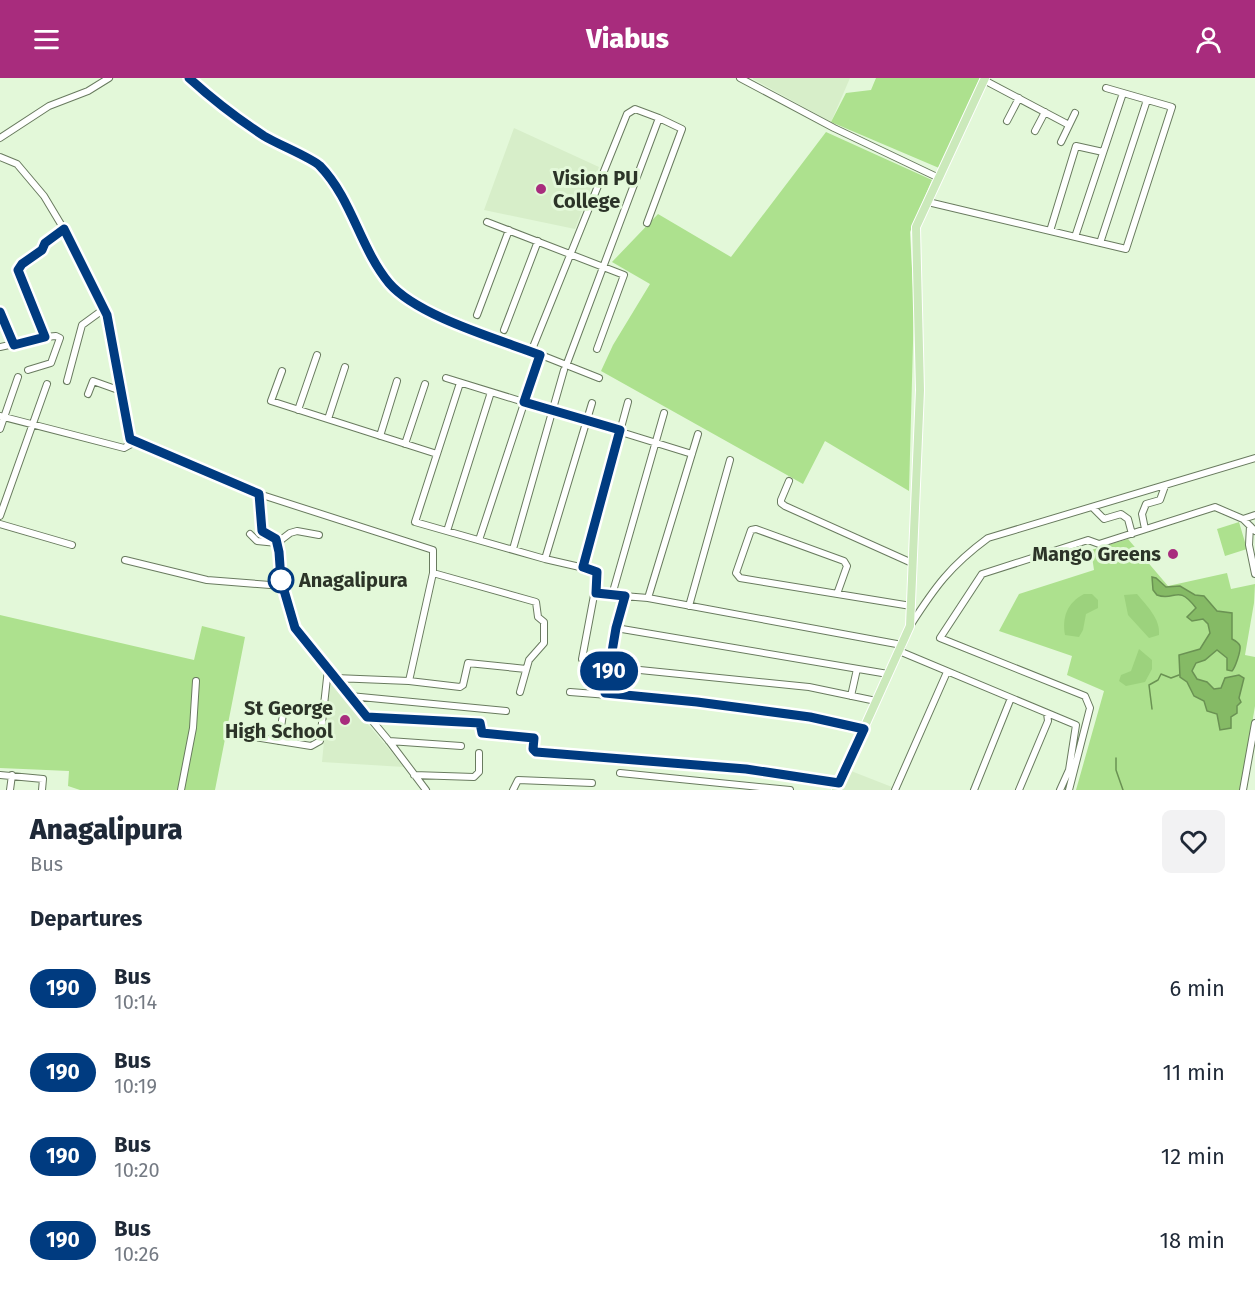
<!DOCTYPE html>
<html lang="en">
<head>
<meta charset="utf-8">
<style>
	:root { --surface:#fff; --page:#f2f2f3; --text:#1f2937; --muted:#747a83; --accent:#a82c7d }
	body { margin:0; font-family:"Fira Sans",sans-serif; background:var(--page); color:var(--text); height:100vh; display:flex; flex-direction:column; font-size:22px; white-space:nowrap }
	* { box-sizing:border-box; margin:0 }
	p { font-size:20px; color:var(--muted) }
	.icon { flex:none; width:33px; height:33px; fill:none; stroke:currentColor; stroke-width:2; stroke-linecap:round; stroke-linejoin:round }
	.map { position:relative; height:712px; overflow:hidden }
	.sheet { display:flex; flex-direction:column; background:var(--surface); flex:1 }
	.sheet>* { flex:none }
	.badge { padding:0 12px; border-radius:20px; font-size:21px; line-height:39px }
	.map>.badge { position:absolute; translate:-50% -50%; box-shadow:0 0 0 3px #fff }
	h2 { padding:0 30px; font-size:22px; line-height:54px }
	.round { display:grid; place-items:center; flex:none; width:63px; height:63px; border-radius:9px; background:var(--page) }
	.head { display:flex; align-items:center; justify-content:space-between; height:102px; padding:0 30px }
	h1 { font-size:28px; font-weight:800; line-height:45px }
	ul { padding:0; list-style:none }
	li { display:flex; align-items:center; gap:18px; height:84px; padding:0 30px }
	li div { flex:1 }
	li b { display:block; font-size:22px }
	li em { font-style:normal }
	li .badge { min-width:66px; font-weight:700; text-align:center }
	header { display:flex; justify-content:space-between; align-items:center; height:78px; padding:0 30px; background:var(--accent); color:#fff; font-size:27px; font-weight:800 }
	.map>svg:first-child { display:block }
</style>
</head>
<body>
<header><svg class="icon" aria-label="menu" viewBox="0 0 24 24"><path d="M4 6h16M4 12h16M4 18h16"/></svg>Viabus<svg class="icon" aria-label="person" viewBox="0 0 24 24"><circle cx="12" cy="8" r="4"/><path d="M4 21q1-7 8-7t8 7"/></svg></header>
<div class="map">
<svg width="1255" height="712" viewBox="0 0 1255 712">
	<rect width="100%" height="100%" fill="#e3f8d9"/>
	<path fill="#d7eec9" d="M850,0L831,44L753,1V0Z
		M514,50L599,89L575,151L484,132Z
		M330,601L404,689L322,684Z
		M851,693L892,709L891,712H842Z"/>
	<path fill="#ade18e" d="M876,0H980L939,90L831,44L846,15L871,12Z
		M826,54L932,102L910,154L914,228L909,413L825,363L803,406L601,293L613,267L650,206L612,184L658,136L731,179Z
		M1239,444L1247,471L1225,478L1217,451Z
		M1128,461L1168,508L1227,495L1231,511L1255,506L1254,525L1245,577L1255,579V628L1241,712H1076L1104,613L1067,597L1072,578L999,553L1019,516L1094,492L1091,472Z
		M0,537L194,582L202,548L245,559L215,712H80L68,708L69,693L0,690Z"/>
	<path fill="#9cd27d" d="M1084,516H1092L1098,522V530L1086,536L1083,552L1079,559L1065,557C1062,539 1067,525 1084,516Z
		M1137,516C1146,527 1161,541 1159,557L1149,560L1128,537L1124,517Z
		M1139,571L1152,582V591L1145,604L1126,608L1119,603L1121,597L1131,593Z"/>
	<path fill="#85ba65" stroke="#6a9253" stroke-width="1.5" d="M1152,499L1156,500L1166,509L1180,508L1195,517L1204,518L1217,533L1232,535V561C1234,562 1239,565 1240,568C1241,573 1235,590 1232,593L1227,592V580L1217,572L1205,582L1196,585L1192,593L1197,601L1207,604L1214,611L1221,610L1225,600L1239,597L1244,600L1239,620L1241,624L1237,628V635L1231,639V650L1220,652L1217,636L1207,633L1204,623L1194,618L1187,604L1180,599L1179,577L1200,571L1210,555L1208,546L1203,541L1192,543L1187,539L1196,530C1177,505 1175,524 1157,517L1153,512Z"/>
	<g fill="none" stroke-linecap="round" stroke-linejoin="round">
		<path stroke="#6a9253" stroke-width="1.5" d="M1152,631L1149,607L1158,602L1161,596L1171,600L1179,597
			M1116,680V692L1123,712"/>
		<g stroke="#697b5f" stroke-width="8">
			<path id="minor" d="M189,0L207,17L264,58L318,86L338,110L359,155L389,205L415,227L599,300
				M740,0L834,50L939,100
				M984,2L1069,47
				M1007,43L1019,20
				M1035,53L1045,34
				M0,60L49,28L88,13L109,0
				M1061,64L1075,35
				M0,79L17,86L44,118L65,153L107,237L130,361L259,416L262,453L276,461L279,474L281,502L295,550L389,663L426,712
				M928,124L1126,171L1172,29L1106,10
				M487,144L624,197L597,271
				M647,145L682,51L659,40
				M1050,153L1076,68L1103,74
				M1075,159L1123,15
				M1100,165L1147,22
				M0,234L14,267
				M477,237L509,152
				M504,252L538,163
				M0,269L45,259L18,192L22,186L42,173L45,165L64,151
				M531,274L627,36L635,31L659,40L566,288
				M28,292L51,285L60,260L56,258L45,259
				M282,293L271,323L437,376
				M446,300L692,376
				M67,303L82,247L104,231
				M460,305L415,444L545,481L593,492L597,494L595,512L599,516L648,520L902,567
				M88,316L93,303L121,313
				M298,332L317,277
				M0,338L124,370L135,364
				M328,341L345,289
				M0,351L18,299
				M380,358L397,303
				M405,366L425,306
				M789,403L781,422V425L785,428L912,485
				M259,416L433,472V495L409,603
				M1093,430L1104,441L1121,436L1128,441L1132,456
				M0,438L47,306
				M1243,441L1255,437
				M0,446L72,467
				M1250,448L1249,467L1255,496
				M1145,451L1142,436L1146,426L1160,422L1165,408
				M447,453L491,314
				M250,456L257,463L277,465L290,455L297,453L319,457
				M479,462L540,277
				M513,471L564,292
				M545,481L592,325
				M125,482L207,502L283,508
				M583,489L628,324
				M433,495L536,524L538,539L544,544V565L529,582L520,614
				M837,516L847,488L844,483L756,451L751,452L736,495L740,500L911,528
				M612,517L664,335
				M648,520L698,356
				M689,528L730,382
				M910,548C935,509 950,488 988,460L1255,380
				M616,550L888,596
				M899,573L1076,647L1069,692L1060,712
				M582,581L595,512
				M610,589L809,609L876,623
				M335,600L409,603L460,609L463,607L468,585L526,591
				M570,614L697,624L810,639L864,651
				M605,615L616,550L625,518
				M350,618L506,633
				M851,618L857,591
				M367,639L480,646L482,655L534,660L533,671L536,674L745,691L839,705
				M236,656L311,668L320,663L328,591
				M279,663L283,636
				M389,663L461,668
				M620,695L790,712
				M0,697L43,701L42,712
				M414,697L474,699L479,694V675
				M10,712L12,697
				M181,712L193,650L196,603
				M513,712L518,702L592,705
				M895,712L947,594
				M974,712L1011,620
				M1019,712L1048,643L1047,635
				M1069,712L1090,630L1085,618L940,560L982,496L1088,462L1099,466L1215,429L1243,441L1255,453
				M1243,712L1255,645"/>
		</g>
		<g stroke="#fff" stroke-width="10">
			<path id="major" d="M836,712L910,548L920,312L916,149L985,0"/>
		</g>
		<use href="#minor" stroke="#fff" stroke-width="6"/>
		<use href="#major" stroke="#cbe9bb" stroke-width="8"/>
	</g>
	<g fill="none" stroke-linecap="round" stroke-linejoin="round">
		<g stroke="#fff" stroke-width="14">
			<path id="line" d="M0,234L14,267L45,259L18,192L22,186L42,172L45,165L64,151L107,237L130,361L259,416L262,453L276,461L279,474L281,502L295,550L367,639L480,645L482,655L534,660L533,671L536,674L746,691L839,705L864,651L810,639L697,624L605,615L616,550L625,518L596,515L597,494L583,489L620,352L524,324L540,277C498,261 417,238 389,205C360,170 352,121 320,88C312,80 277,66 264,58C238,41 212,21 189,0"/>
		</g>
		<use href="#line" stroke="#003b80" stroke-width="9"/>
	</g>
	<g fill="#a82c7d" stroke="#e3f8d9" stroke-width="2">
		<circle cx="541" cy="111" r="6"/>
		<circle cx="1173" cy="476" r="6"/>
		<circle cx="345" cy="642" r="6"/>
	</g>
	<circle fill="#fff" stroke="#003b80" stroke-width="3" cx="281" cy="502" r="12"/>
	<g text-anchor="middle" stroke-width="6" stroke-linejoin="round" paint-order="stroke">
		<g font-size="20" font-weight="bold" fill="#2c3428" stroke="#e3f8d9" text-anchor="end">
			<text x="553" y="107" text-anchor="start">Vision PU<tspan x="553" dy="23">College</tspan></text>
			<text x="1161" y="483">Mango Greens</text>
			<text x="333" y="637">St George<tspan x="333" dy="23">High School</tspan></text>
		</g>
		<g font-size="20" font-weight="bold" fill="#2c3428" stroke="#e3f8d9" text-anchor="start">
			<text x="299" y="509">Anagalipura</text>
		</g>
	</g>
</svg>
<b class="badge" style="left:609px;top:593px;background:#003b80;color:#fff">190</b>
</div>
<section class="sheet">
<div class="head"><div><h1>Anagalipura</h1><p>Bus</p></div><a class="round"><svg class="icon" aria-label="heart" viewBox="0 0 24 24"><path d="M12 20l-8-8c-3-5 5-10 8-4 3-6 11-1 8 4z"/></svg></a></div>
<h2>Departures</h2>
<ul>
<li><span class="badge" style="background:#003b80;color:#fff">190</span><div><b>Bus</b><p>10:14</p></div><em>6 min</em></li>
<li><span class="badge" style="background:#003b80;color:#fff">190</span><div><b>Bus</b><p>10:19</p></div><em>11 min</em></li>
<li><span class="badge" style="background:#003b80;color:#fff">190</span><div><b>Bus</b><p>10:20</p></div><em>12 min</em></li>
<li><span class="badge" style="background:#003b80;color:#fff">190</span><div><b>Bus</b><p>10:26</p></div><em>18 min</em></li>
</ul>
</section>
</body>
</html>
